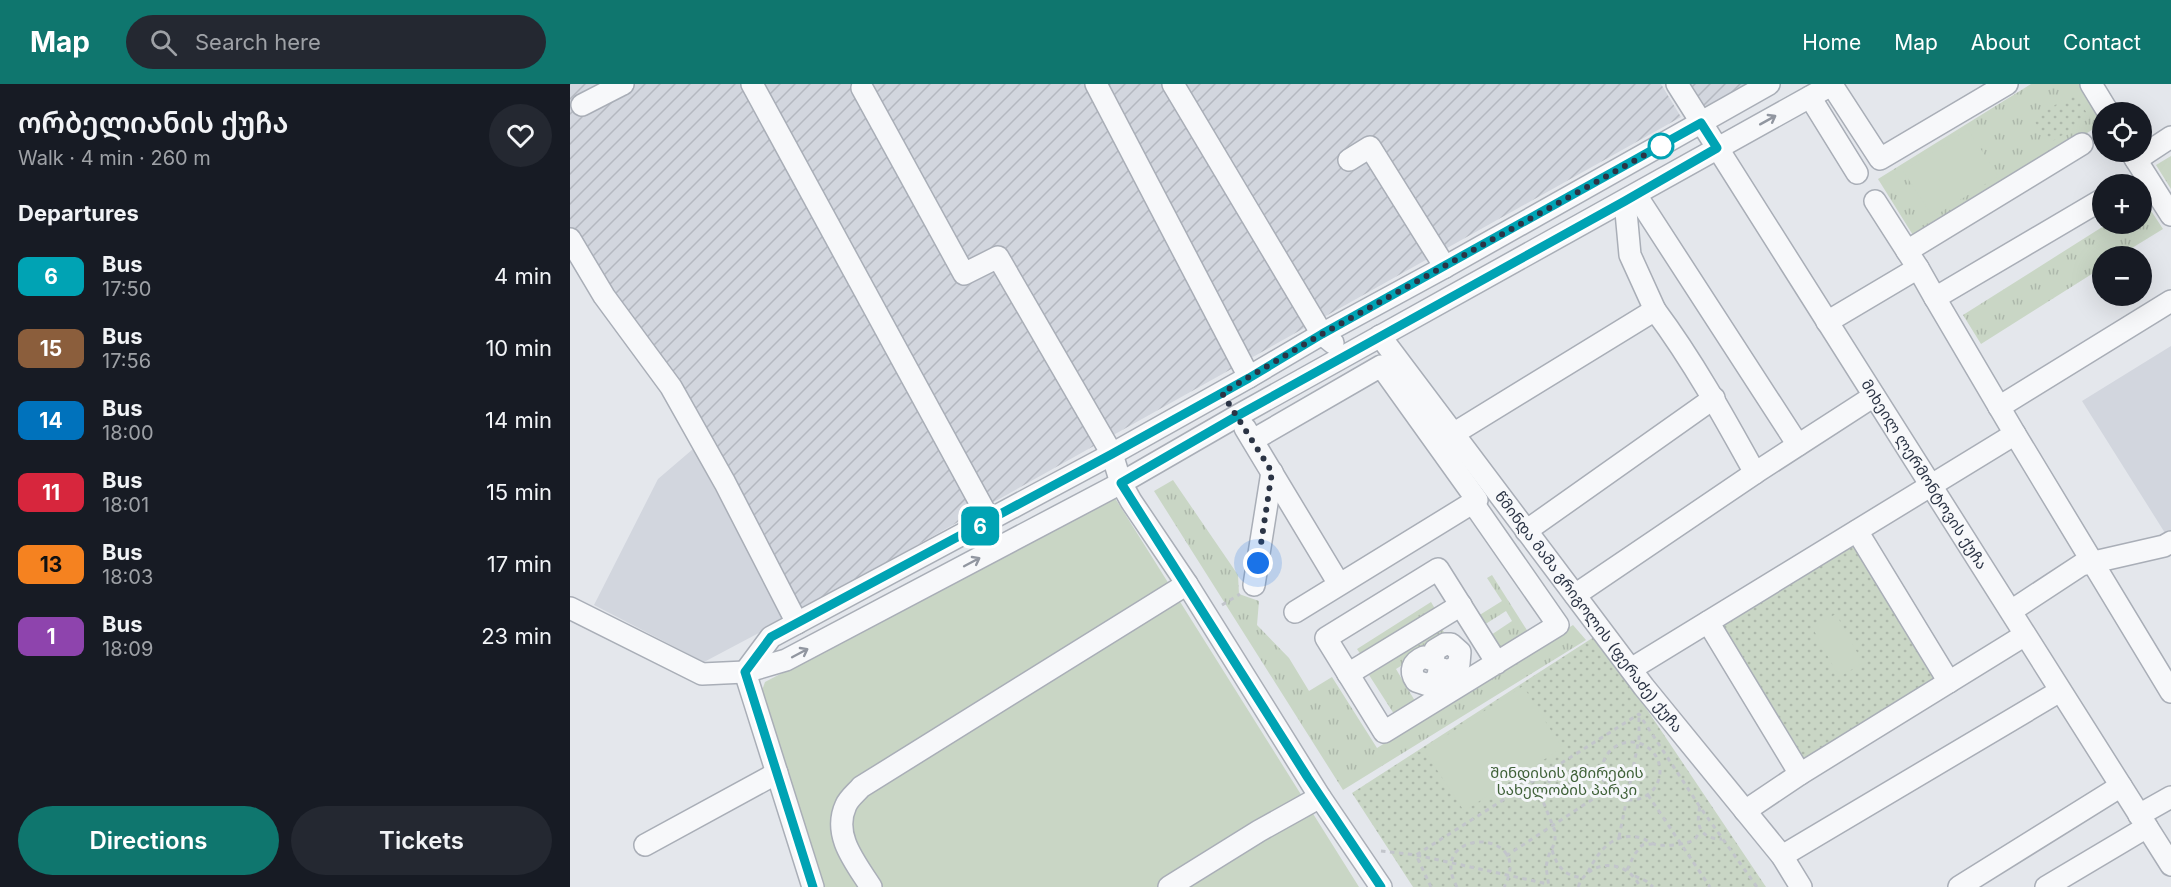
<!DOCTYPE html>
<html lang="en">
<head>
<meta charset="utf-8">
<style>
	:root { --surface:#171b24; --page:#242831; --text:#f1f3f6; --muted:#9ea1a6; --accent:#0f766e }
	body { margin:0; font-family:Inter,"Noto Sans Georgian",sans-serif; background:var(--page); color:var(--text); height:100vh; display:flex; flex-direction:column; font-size:22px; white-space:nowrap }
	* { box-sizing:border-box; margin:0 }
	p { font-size:20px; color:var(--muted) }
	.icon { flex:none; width:33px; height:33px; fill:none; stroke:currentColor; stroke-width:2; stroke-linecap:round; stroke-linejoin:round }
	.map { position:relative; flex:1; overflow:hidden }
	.drawer { display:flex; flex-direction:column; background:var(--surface); width:570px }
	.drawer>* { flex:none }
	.badge { padding:0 12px; border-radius:9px; font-size:21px; line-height:39px }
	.tools { position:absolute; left:1522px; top:18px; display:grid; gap:12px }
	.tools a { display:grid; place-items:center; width:60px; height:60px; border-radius:50%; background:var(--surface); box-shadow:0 6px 24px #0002; font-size:30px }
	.you { position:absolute; width:30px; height:30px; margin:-15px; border:4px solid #fff; border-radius:50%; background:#1a73e8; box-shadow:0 0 0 9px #1a73e833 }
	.map>.badge { position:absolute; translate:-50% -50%; box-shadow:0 0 0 3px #fff }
	h2 { padding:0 18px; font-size:22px; line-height:54px }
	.round { display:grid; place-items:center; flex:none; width:63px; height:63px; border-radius:32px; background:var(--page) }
	.headline { display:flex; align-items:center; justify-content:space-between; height:102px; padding:0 18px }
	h1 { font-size:28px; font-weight:600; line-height:45px }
	.button { display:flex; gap:12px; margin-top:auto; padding:12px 18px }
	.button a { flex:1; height:69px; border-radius:36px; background:var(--accent); color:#fff; font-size:24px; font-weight:600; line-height:69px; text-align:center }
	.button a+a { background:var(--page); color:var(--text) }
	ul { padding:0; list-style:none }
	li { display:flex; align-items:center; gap:18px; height:72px; padding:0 18px }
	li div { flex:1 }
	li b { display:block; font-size:22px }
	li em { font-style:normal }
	li .badge { min-width:66px; font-weight:700; text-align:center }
	header { display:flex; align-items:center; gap:36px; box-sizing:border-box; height:84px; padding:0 30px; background:var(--accent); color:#fff }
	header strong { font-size:28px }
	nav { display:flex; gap:33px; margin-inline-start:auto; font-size:21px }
	.search { width:420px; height:54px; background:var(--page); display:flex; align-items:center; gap:15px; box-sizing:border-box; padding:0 21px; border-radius:33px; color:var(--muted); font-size:22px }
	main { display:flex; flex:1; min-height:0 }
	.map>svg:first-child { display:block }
</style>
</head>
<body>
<header>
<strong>Map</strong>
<div class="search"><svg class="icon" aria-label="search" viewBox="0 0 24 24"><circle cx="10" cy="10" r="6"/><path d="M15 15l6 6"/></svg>Search here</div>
<nav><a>Home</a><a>Map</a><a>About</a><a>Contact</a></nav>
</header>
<main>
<section class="drawer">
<div class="headline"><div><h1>ორბელიანის ქუჩა</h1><p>Walk · 4 min · 260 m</p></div><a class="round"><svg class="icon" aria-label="heart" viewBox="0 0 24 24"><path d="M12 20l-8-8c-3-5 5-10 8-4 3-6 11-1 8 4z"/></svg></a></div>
<h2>Departures</h2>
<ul>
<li><span class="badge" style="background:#00a3b4;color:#fff">6</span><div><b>Bus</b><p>17:50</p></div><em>4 min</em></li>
<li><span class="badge" style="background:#8b5e3c;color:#fff">15</span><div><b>Bus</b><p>17:56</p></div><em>10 min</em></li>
<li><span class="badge" style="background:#0072bc;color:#fff">14</span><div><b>Bus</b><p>18:00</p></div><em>14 min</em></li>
<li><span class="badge" style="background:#d7263d;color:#fff">11</span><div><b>Bus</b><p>18:01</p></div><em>15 min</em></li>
<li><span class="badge" style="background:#f58220;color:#111">13</span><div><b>Bus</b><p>18:03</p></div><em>17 min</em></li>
<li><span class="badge" style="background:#8e44ad;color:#fff">1</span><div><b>Bus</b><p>18:09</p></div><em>23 min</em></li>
</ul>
<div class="button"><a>Directions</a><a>Tickets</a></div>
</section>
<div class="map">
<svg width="1601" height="803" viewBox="0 0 1601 803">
	<defs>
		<pattern id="industrial-furrows" width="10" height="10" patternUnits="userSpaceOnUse" patternTransform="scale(1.5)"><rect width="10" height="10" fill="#d2d6de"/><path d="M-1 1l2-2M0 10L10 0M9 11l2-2" fill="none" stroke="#b4b8c0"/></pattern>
		<pattern id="grass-tufts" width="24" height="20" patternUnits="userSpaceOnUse" patternTransform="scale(1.5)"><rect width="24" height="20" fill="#c9d6c5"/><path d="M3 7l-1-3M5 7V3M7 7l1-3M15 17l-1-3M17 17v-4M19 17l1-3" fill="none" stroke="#adb8ab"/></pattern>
		<pattern id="park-dots" width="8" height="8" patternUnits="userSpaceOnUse" patternTransform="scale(1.5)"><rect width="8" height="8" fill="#c9d6c5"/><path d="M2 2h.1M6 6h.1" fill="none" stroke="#adb8ab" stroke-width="1.8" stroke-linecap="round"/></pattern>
	</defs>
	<rect width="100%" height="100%" fill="#e4e7ec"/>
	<path fill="#d2d6de" d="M1601,262V446L1595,449L1512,317Z
		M123,365L215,535L134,578L24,521L88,395Z"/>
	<path fill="url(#industrial-furrows)" d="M0,0H1091L1111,33L215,535L8,149L0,152Z
		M1113,0H1190L1134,32Z"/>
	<path fill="url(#grass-tufts)" d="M1461,0H1509L1533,39L1346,156L1308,95Z
		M1601,72V105L1586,81Z
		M1574,116L1593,145L1549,172H1533V183L1411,260L1393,231L1537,140H1572V117Z
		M603,396L668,491L669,510L689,517L687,541L719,574L739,607L762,593L807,664L1003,541L1016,556L773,706L584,407Z
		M922,491L960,551L929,571L918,553L942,537L936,527L914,541L908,532L932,517L917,494Z
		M861,518L867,528L793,574L787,565Z
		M872,545L877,553L826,585L845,617L824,630L799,591Z"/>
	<path fill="url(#park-dots)" d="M1504,9L1520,34L1478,60L1463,35Z
		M1287,447L1379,598L1230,690L1138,538Z
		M1027,551L1196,803H843L782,709Z"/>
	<path fill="#c9d6c5" d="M1398,45L1428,92L1363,133L1333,87Z
		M545,414L789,803H251L190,612L195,598Z
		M1266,530L1293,579L1269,593L1242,543Z
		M953,602L992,664L894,727L854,666Z"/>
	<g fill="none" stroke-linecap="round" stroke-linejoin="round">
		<g stroke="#a9aeb7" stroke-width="24">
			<g id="minor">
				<path d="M182,0L420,437"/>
				<path d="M526,0L679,293"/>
				<path d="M603,0L752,250L763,259"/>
				<path id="s1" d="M1107,0L1601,781"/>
				<path d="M1521,0L1538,28"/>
				<path d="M1262,1L1310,75L1437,0"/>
				<path d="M292,4L394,190L428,173L542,370L551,399L561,417L617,500L750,713L811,803"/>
				<path d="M1240,13L1287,89"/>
				<path d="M12,21L53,0"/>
				<path d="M1561,68L1601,131"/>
				<path d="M779,76L800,63L875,183"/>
				<path d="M1566,76L1601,53"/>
				<path d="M1066,111L1228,361"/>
				<path d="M1055,117L1060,171L1085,226"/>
				<path d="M1305,117L1337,167"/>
				<path d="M0,155L34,212L101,303L155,399L227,539"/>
				<path d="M1348,184L1337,167L1512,60"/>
				<path d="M1365,214L1445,350L1601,608"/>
				<path d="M1257,238L1348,184L1365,214L1533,115"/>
				<path id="s2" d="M810,252L1074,603L1212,772L1231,803"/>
				<path d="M1429,323L1601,217"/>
				<path d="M675,344L769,500"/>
				<path d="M883,350L1085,226C1123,277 1154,333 1185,389L1304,312"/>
				<path d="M683,356L811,282L907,416L725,528"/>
				<path d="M903,419L988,541L814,648L756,554L868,485L927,579"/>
				<path d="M956,447L1144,314"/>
				<path d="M1287,447L1379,598"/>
				<path d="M684,501L702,388"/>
				<path d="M1005,511L1185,389"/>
				<path d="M0,524L132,590L175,588L216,576L551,399L667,332L1263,0"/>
				<path d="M1441,527L1511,481L1594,462L1601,458"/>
				<path d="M1138,538L1230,690"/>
				<path d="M875,560H881L890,568L889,580L879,587L869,584L868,594L858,601L846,597C839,587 842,578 854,573L863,576L865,566Z"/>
				<path d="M1061,585L1445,350"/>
				<path d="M175,588L201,553L542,370L679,293L752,250L875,183L1199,0"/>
				<path d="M175,588L243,803"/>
				<path d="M778,590L891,521"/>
				<path d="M1175,727L1230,690L1455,551"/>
				<path d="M1569,731L1601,713"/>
				<path d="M75,761L207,689"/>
				<path d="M1212,772L1490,607"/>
				<path d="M301,803C285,778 262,751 276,721C279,714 287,708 291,703L617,500"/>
				<path d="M599,803L689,747L750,713"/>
				<path d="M1389,803L1551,702"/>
				<path d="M1476,803L1577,743"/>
			</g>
		</g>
		<path stroke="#c2c5cb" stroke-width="3" stroke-dasharray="4.5 4.5" stroke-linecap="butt" d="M652,521L670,510
			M1032 687a29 29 0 1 1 58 0a29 29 0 1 1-58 0Z
			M940,710L953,714L970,710L979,698V685
			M970,710L985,747V758L978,773L976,783L979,803
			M1078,711L1140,803
			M1130,723C1125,742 1131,755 1152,755
			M1049,753L1069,655V631
			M982,766C987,783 995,792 1013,794
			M811,767L846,771L978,800
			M936,772L1038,705
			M1057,786L1064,771L1072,761L1082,760
			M1018,788C1029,766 1044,747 1071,754C1076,755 1079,759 1084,760C1094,763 1117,761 1125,755C1126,754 1130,747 1130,747
			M1065,792L1076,797L1083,803
			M861,803L846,771L1069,630L1130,723L1187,803
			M887,803C854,743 967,743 934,803
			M1008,803C1019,774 1058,775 1070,803"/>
		<use href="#minor" stroke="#f7f8fa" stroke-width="21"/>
	</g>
	<defs><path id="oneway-shaft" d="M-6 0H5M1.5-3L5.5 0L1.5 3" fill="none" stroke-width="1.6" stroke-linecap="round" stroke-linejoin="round" transform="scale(1.5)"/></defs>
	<g stroke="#9196a0">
		<use href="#oneway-shaft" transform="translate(1198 36) rotate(-29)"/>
		<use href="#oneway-shaft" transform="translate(402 478) rotate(-28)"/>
		<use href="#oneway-shaft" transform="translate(230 569) rotate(-28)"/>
	</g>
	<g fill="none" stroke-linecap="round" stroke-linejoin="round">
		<g stroke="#fff" stroke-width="14">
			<path id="line" d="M243,803L175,588L201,553L542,370L679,294L752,250L1131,39L1147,64L1055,117L667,332L551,399L738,694L811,803"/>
		</g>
		<use href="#line" stroke="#00a3b4" stroke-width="9"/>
		<path stroke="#2b3445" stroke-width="6" stroke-dasharray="0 10.8" d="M688,479L702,388L652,309L752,250L1091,62"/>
	</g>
	<circle fill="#fff" stroke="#00a3b4" stroke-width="3" cx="1091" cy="62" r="12"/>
	<g text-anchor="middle" stroke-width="6" stroke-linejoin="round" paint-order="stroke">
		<g font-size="15" fill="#2b3445" stroke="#f4f6f9">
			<text dy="5" stroke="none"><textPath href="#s1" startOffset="462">მიხეილ ლერმონტოვის ქუჩა</textPath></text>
			<text dy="5" stroke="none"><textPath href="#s2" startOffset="346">წმინდა მამა გრიგოლის (ფერაძე) ქუჩა</textPath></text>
		</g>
		<g font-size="15" fill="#3f6138" stroke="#f4f6f9">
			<text x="997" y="694">შინდისის გმირების<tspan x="997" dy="17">სახელობის პარკი</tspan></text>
		</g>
	</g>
</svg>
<div class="tools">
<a><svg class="icon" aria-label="locate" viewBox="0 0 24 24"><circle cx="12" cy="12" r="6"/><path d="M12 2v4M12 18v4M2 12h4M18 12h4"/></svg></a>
<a>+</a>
<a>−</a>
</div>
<div class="you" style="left:688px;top:479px"></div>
<b class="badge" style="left:410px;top:442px;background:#00a3b4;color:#fff">6</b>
</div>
</main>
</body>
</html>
